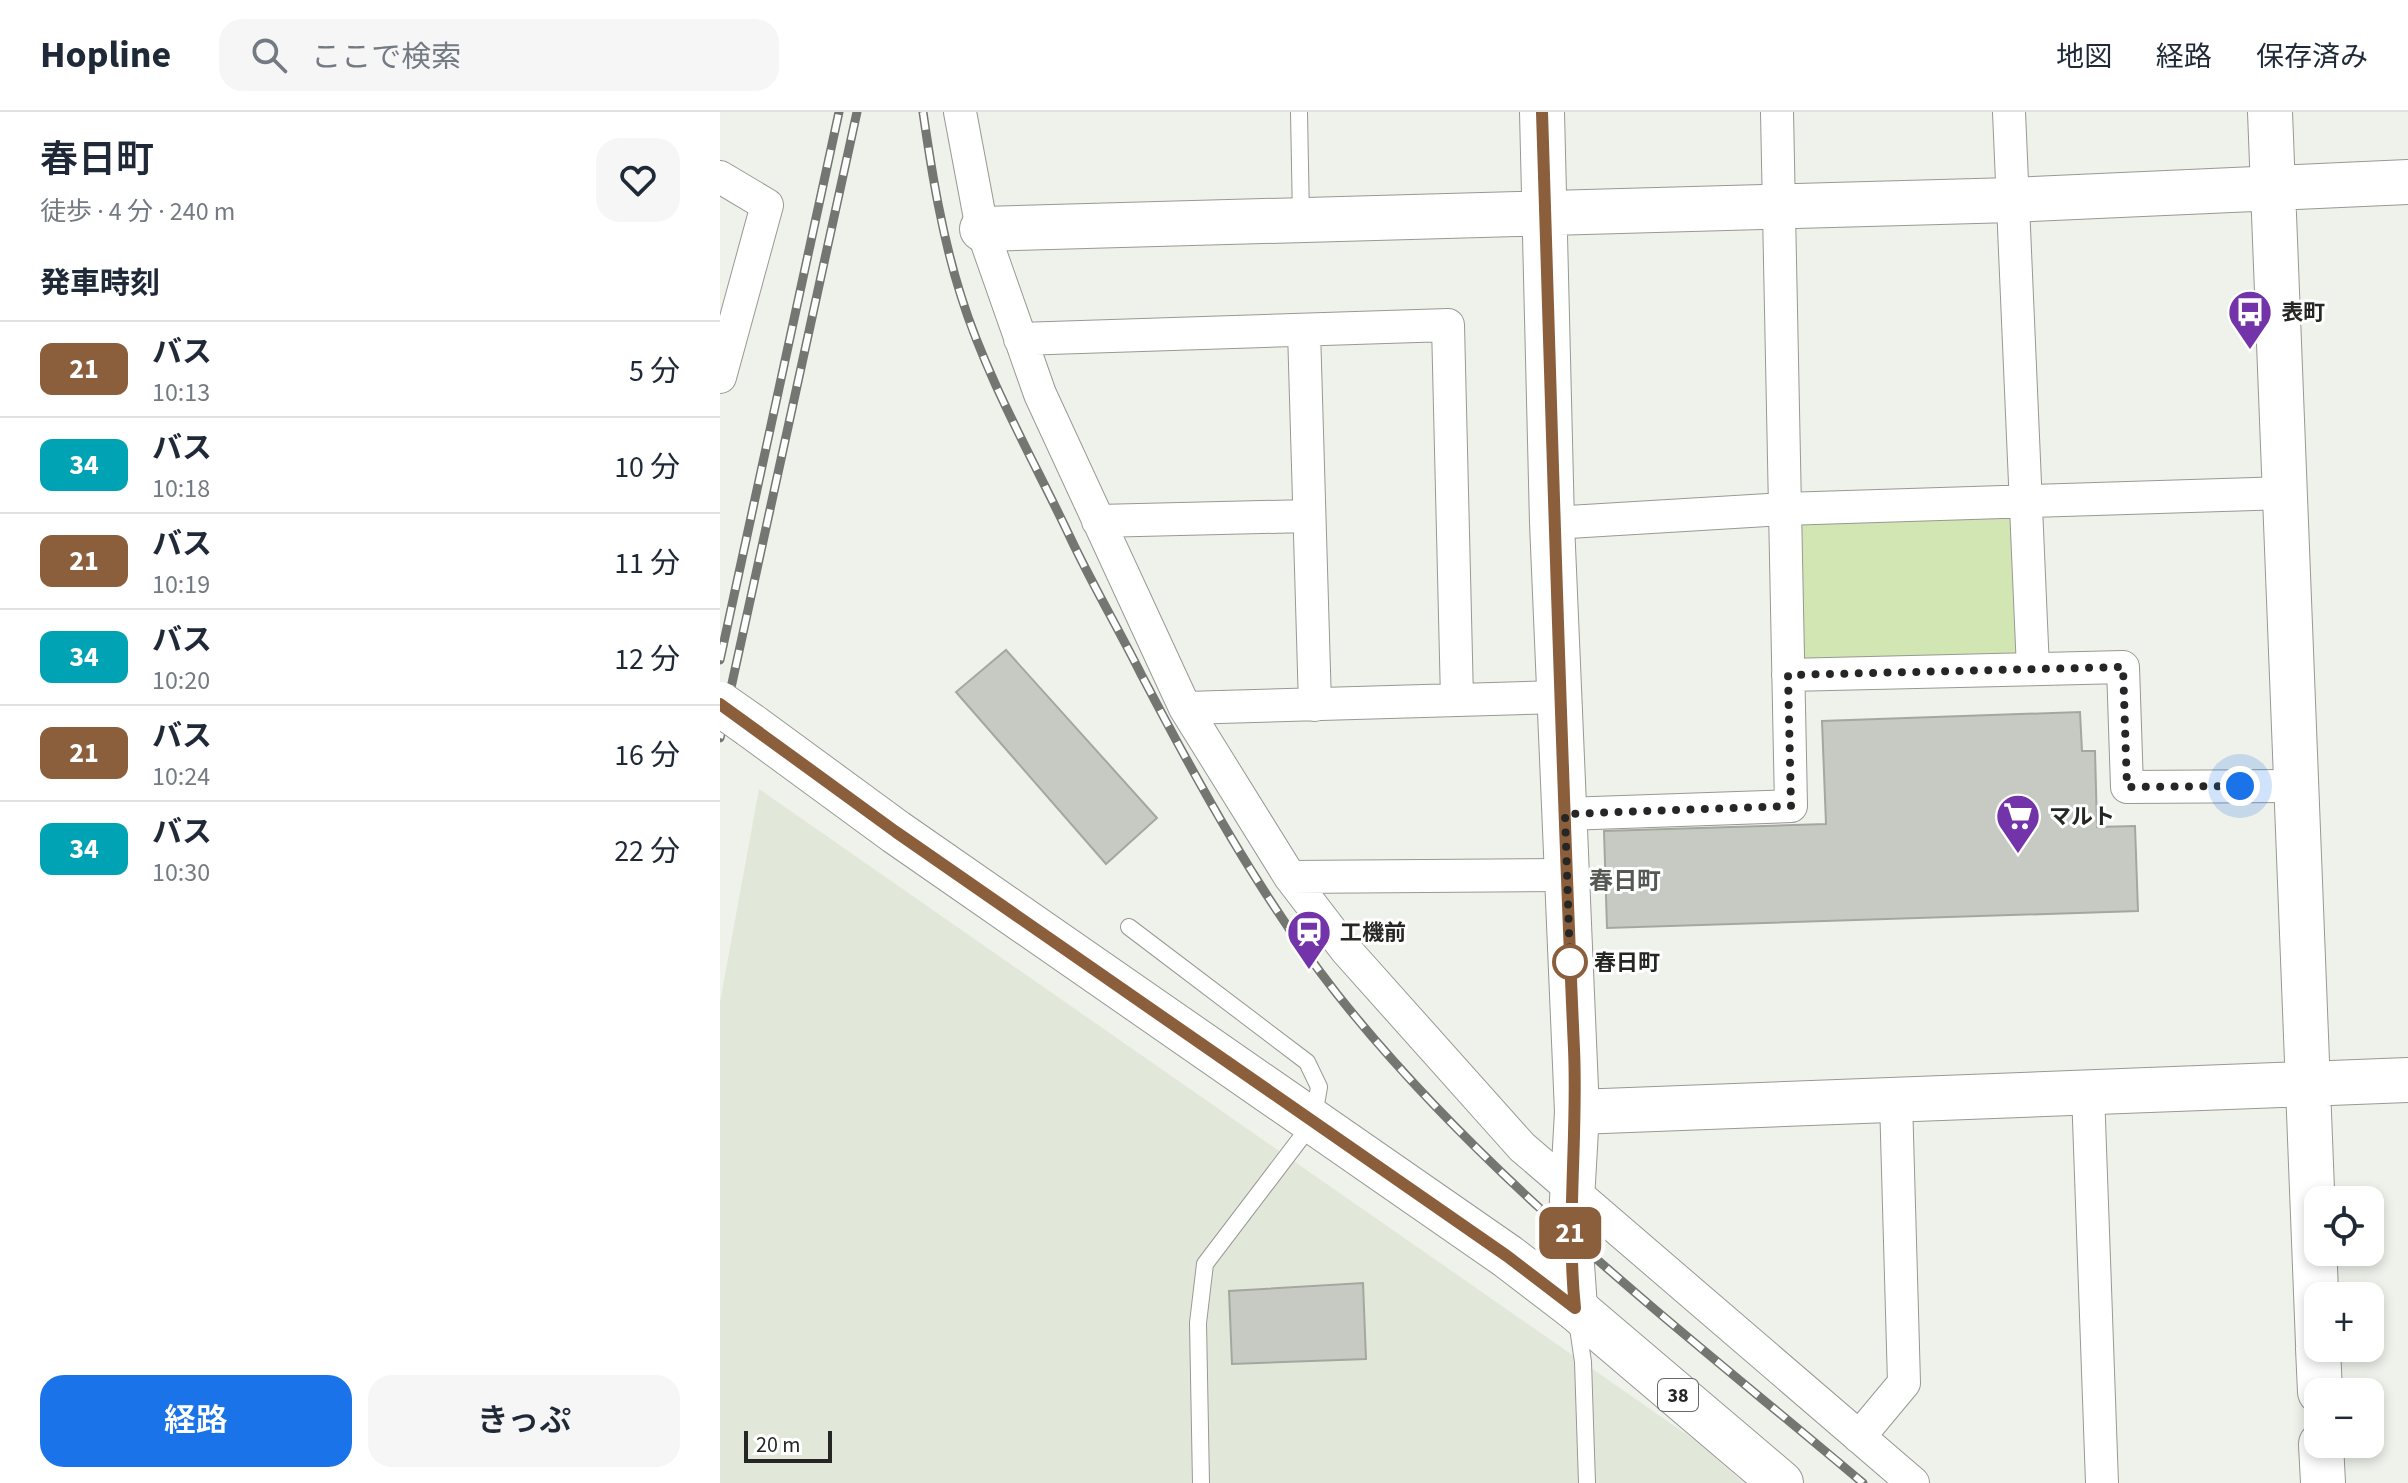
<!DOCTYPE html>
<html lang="ja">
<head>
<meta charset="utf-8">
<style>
	:root { --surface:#fff; --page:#f6f6f7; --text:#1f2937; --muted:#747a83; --line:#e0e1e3; --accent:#1a73e8 }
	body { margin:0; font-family:"Source Sans 3","Noto Sans JP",sans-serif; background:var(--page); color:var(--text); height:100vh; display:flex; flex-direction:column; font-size:30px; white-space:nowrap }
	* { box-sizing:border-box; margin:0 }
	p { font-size:26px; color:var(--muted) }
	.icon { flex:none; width:44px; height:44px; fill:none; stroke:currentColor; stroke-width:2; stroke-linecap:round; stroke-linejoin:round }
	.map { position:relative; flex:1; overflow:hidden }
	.sheet { display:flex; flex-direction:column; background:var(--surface); width:720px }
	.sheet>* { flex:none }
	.badge { padding:0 16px; border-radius:12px; font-size:28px; line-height:52px }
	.buttons { position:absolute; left:1584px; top:1074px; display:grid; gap:16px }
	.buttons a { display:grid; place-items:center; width:80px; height:80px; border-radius:16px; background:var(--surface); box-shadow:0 4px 12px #0003; font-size:40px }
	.scale { position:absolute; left:24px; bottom:20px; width:88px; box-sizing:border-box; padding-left:8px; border:4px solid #262725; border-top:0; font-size:22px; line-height:28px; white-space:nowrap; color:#262725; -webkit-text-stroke:6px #fff; paint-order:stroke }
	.you { position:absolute; width:40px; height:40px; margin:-20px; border:6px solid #fff; border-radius:50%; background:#1a73e8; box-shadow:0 0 0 12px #1a73e833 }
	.map>.badge { position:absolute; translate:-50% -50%; box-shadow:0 0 0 4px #fff }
	h2 { padding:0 40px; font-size:30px; line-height:72px }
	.round { display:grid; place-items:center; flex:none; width:84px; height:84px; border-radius:24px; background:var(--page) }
	.head { display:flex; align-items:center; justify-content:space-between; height:136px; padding:0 40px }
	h1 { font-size:38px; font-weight:600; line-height:60px }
	.cta { display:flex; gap:16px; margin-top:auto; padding:16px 40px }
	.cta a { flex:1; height:92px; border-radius:24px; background:var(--accent); color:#fff; font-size:32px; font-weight:600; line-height:92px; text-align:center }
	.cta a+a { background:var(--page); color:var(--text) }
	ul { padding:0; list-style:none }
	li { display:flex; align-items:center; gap:24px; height:96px; padding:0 40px; border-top:2px solid var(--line) }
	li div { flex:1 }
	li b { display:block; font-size:30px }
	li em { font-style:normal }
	li .badge { min-width:88px; font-weight:700; text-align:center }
	header { display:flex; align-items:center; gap:48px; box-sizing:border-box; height:112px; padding:0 40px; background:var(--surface); border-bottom:2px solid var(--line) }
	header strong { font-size:38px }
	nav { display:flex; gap:44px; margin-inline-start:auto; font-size:28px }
	.search { width:560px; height:72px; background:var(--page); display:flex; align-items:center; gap:20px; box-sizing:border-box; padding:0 28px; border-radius:24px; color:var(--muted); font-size:30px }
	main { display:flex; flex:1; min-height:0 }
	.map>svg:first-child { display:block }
</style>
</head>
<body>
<header>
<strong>Hopline</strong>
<div class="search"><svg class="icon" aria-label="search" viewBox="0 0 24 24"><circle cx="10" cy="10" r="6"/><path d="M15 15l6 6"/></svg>ここで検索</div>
<nav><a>地図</a><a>経路</a><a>保存済み</a></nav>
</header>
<main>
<section class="sheet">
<div class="head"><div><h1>春日町</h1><p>徒歩 · 4 分 · 240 m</p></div><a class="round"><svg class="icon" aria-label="heart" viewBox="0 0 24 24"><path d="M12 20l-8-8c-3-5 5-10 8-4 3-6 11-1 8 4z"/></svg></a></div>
<h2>発車時刻</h2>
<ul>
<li><span class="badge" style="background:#8b5e3c;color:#fff">21</span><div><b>バス</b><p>10:13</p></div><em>5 分</em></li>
<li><span class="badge" style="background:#00a3b4;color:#fff">34</span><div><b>バス</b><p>10:18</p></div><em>10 分</em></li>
<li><span class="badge" style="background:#8b5e3c;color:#fff">21</span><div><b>バス</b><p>10:19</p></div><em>11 分</em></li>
<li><span class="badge" style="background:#00a3b4;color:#fff">34</span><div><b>バス</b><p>10:20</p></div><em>12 分</em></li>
<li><span class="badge" style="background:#8b5e3c;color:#fff">21</span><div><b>バス</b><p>10:24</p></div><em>16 分</em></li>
<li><span class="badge" style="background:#00a3b4;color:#fff">34</span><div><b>バス</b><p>10:30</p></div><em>22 分</em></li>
</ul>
<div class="cta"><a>経路</a><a>きっぷ</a></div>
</section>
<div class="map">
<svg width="1688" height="1371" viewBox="0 0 1688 1371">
	<rect width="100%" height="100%" fill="#eff2eb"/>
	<path fill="#e2e8d9" d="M39,677L979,1331L1024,1371H0V890Z"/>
	<path fill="#d1e6b2" d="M1306,388L1313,557L1068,563L1064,397Z"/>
	<path fill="#c7cac3" stroke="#a4a7a0" stroke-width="2" d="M286,538L437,706L386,752L236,580Z
		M1360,600L1362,639H1375L1377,715L1415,714L1418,799L887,816L884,719L1106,712L1102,609Z
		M643,1171L646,1247L512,1252L509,1179Z"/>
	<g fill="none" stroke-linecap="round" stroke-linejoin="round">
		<g stroke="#979993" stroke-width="18">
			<path id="lane" d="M579,0L581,106
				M409,815L587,950L599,975L593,1010L485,1152L478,1211L481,1371
				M857,1209L863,1250L867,1371"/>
		</g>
		<g stroke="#979993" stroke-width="34">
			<path id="street" d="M240,0L262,117L320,282L465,596L570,765L626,838L802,1035L1193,1371
				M1289,0L1313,557
				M0,65L47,93L0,265
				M584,218L595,593
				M300,227L728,213L737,587
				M378,409L588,404
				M832,411L1064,397L1566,381
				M1068,563L1403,555L1407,675L1577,674
				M465,596L840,585
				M845,702L1071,694L1057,0
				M570,765L846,763
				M1368,980L1382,1371
				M1139,1325L1184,1271L1176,988"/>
		</g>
		<g stroke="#979993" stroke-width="46">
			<path id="secondary" d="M822,0L832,411L857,1000L850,1123L855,1196
				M1550,0L1598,1232
				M262,117L1292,88L1688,70
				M857,1000L1688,968
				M1598,1236L1600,1280
				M1601,1332L1603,1371"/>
		</g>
		<g stroke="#979993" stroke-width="46">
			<path id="primary" d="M30,613L176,720L787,1144L855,1196L1061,1371"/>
		</g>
		<use href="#lane" stroke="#fff" stroke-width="16"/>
		<use href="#street" stroke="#fff" stroke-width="32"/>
		<use href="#secondary" stroke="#fff" stroke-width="44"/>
		<use href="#primary" stroke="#fff" stroke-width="44"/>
		<g stroke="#747672" stroke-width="9">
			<path id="rail" d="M203,0C212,62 222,124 241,184C267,267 313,347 350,425C372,472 398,516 421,562C479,673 540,784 617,882C766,1070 961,1217 1143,1371
				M0,548L119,0
				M0,626L137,0"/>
		</g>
		<use href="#rail" stroke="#fff" stroke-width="6" stroke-dasharray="18" stroke-linecap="butt"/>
		<g stroke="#979993" stroke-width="46" stroke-linecap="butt">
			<path id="primary-bridge" d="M0,592L30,613"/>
		</g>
		<use href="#primary-bridge" stroke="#fff" stroke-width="44"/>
	</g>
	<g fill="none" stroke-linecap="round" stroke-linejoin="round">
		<g stroke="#fff" stroke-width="18">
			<path id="line" d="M0,592L176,720L787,1144L855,1196C846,1110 858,1024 854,937C840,625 832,312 822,0"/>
		</g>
		<use href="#line" stroke="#8b5e3c" stroke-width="12"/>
		<path stroke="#262725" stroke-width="8" stroke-dasharray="0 14.4" d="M850,850L845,702L1071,694L1068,563L1403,555L1407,675L1520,674"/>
	</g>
	<defs>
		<g id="bus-pin" transform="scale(2.3)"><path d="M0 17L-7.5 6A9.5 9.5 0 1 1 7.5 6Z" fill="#7434a9" stroke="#fff"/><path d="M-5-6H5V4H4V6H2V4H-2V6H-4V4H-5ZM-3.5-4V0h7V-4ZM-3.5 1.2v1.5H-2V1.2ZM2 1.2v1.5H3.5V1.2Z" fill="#fff"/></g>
		<g id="supermarket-pin" transform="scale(2.3)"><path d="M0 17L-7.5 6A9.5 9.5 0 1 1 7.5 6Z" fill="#7434a9" stroke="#fff"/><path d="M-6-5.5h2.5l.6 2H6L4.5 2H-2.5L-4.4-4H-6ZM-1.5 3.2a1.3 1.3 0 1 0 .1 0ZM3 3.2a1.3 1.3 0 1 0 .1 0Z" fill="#fff"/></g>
		<g id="station-pin" transform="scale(2.3)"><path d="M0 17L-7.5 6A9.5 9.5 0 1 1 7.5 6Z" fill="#7434a9" stroke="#fff"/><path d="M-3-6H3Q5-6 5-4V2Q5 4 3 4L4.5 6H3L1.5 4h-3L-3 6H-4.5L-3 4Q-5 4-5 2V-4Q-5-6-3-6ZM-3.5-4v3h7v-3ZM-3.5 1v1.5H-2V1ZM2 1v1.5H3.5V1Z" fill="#fff"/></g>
	</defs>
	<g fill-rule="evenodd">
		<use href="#bus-pin" x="1530" y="200"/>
		<use href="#supermarket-pin" x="1298" y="704"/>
		<use href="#station-pin" x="589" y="820"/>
	</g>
	<circle fill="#fff" stroke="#8b5e3c" stroke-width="4" cx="850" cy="850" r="16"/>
	<g text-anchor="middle" stroke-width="6" stroke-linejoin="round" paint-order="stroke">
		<rect fill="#fff" stroke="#676866" stroke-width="2" x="938" y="1267" width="40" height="32" rx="6"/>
		<g font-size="20" font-weight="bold" fill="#262725">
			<text x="958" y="1290">38</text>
		</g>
		<g font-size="22" font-weight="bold" fill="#262725" stroke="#fff" text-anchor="start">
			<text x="1561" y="208">表町</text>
			<text x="1329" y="712">マルト</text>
			<text x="620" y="828">工機前</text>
		</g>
		<g font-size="22" font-weight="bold" fill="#262725" stroke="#fff" text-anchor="start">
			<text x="874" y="858">春日町</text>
		</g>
		<g font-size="24" font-weight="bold" fill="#565953" stroke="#fff">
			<text x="905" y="777">春日町</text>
		</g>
	</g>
</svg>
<div class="buttons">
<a><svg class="icon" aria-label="locate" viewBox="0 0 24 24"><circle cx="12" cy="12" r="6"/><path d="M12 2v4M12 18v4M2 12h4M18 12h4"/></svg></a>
<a>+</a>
<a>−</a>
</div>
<div class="scale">20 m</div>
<div class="you" style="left:1520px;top:674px"></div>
<b class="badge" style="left:850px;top:1121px;background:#8b5e3c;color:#fff">21</b>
</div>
</main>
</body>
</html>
